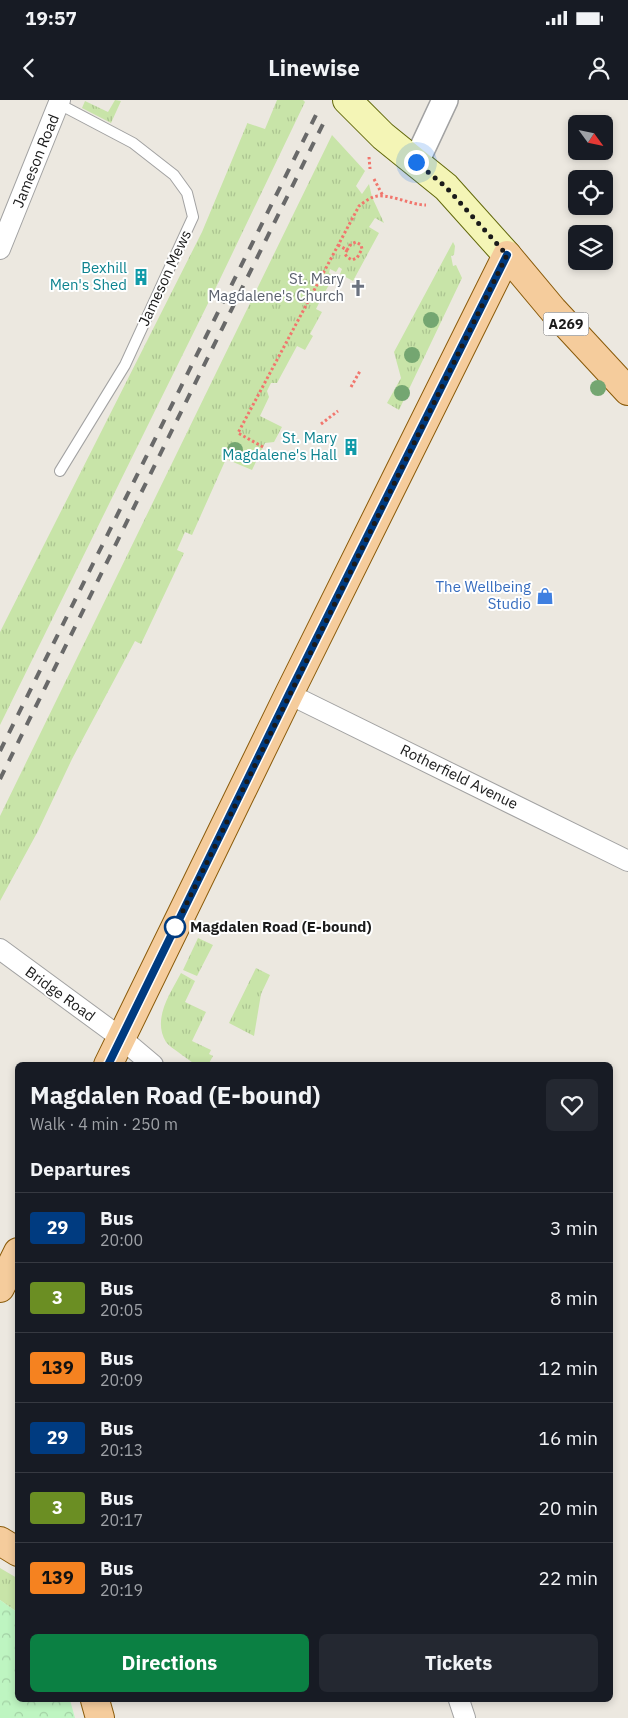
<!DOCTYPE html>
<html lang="en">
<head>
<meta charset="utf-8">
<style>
	:root { --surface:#171b24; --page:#242831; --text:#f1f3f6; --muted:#9ea1a6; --line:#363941; --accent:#0b8043 }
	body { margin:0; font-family:"IBM Plex Sans",sans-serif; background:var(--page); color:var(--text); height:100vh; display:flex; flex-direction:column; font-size:19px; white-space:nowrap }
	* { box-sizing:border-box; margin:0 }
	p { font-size:16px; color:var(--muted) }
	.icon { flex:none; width:28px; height:28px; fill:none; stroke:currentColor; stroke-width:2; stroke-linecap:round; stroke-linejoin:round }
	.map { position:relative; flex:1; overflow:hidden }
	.details { position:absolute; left:15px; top:962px; width:598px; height:640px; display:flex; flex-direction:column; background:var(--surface); border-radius:8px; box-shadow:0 2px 8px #0003 }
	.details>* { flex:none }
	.badge { padding:0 10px; border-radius:4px; font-size:18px; line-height:32px }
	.needle { width:32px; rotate:123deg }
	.tools { position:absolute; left:568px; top:15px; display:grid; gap:10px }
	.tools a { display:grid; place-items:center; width:45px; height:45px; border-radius:8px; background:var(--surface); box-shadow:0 2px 8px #0003; font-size:25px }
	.you { position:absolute; width:25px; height:25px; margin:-12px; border:4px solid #fff; border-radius:50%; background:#1a73e8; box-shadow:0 0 0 8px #1a73e833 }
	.map>.badge { position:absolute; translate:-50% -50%; box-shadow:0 0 0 2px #fff }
	h2 { padding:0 15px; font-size:19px; line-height:45px }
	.round { display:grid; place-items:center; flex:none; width:52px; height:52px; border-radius:8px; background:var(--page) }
	.overview { display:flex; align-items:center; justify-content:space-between; height:85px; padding:0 15px }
	h1 { font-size:24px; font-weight:800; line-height:38px }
	.button { display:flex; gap:10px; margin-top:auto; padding:10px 15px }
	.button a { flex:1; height:58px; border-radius:8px; background:var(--accent); color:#fff; font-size:20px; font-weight:800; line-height:58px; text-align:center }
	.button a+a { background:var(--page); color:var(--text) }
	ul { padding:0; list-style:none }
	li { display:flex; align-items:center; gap:15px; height:70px; padding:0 15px; border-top:1px solid var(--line) }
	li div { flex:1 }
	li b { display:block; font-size:19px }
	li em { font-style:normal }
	li .badge { min-width:55px; font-weight:700; text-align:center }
	.status { display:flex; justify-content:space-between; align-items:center; height:35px; padding:0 25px; background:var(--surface); direction:ltr }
	.status svg { height:14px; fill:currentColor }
	header { display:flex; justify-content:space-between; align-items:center; height:65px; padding:0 15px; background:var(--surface); font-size:22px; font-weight:800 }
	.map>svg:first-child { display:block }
</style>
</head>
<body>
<div class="status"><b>19:57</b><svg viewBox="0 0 49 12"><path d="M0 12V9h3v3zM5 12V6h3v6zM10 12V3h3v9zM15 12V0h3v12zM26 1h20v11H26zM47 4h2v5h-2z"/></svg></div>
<header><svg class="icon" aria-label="back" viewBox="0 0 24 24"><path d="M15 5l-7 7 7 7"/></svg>Linewise<svg class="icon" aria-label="person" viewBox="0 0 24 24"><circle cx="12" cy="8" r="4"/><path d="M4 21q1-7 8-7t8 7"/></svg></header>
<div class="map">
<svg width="628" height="1618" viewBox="0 0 628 1618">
	<defs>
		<pattern id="grass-tufts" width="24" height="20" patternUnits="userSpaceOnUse" patternTransform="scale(1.25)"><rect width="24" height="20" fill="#c8e4a8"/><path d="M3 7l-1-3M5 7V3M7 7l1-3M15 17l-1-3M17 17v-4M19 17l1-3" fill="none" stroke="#abc390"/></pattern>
		<pattern id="park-crowns" width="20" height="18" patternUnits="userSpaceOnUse" patternTransform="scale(1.25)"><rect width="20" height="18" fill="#bef5c1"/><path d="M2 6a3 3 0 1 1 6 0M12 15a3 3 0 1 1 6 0" fill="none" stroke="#a3d1a5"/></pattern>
	</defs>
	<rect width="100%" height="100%" fill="#ece8e0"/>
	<path fill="url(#grass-tufts)" d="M115,0L121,1L111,23L82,8L85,1L108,12Z
		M277,0H303L305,2L221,177L0,625V532L202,132L247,24V23L265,29Z
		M332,35L365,71L356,86L362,94L369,84L372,97L384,123L375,118L369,127L379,133L353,181L340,174L342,169L339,167L336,172L330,169L329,173L334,176L321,199L316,197L315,200L319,203L316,209L322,212L310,234L313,236L305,250L297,246L277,283H271L267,291L269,297L260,316L282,327L274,342L265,343L252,370L226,359L192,435L185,432L177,450L184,453L141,544L135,541L72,659L38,731L0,801V716Z
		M453,142L455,146L454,155L451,156L453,166L456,165L462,178L399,310L387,303L401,278L394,252Z
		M198,838L213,845L197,876L183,870Z
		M256,868L270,875L261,894L254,936L229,923Z
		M181,873L195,881L185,902L206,912L192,941L211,950L209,954L213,956L208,965C192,965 191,961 178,952C174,949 169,946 166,942C152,919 170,894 181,873Z
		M0,1468L17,1478V1512L0,1500Z"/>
	<path fill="url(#park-crowns)" d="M0,1500L17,1512L18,1600H70L75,1618H0Z"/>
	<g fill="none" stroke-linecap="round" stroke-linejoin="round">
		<g stroke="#a2a2a2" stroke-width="12">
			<path id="service" d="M59,4L133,43L174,75L187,93L193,117L125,265L60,371"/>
		</g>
		<g stroke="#a2a2a2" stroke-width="22">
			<path id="minor" d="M0,149L60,0
				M289,594L628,761
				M0,849L121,938L153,965
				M459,1600L465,1618"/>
		</g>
		<g stroke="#a2a2a2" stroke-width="28">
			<path id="tertiary" d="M416,62L445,0"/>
		</g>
		<g stroke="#62680b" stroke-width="30">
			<path id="secondary" d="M347,0L383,36L446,87L507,155"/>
		</g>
		<g stroke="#895a09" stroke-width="30">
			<path id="primary" d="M108,965L289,594L507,155L553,210L628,291
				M0,1188L18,1152
				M0,1441L18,1452
				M95,1600L100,1618"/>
		</g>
		<path stroke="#f1766d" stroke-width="3" stroke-dasharray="2.5 2.5" stroke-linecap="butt" d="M369,57L370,69
			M374,79L383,96
			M338,145L347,150L351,144L356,142L361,145L362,149L357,158L352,160L347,157L345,154L347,150
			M351,287L360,271
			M321,324L338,311
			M263,347L238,333L359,106C363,103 368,99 373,97C387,92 410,105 426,105"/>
		<use href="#service" stroke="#fff" stroke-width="10"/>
		<use href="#minor" stroke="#fff" stroke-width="20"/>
		<use href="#tertiary" stroke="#fff" stroke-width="25"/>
		<use href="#secondary" stroke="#f4f5b6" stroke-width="28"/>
		<use href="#primary" stroke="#f5cc9c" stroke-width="28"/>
		<path stroke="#696969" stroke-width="4" stroke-dasharray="10 10" stroke-linecap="butt" d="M0,651L316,15
			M0,679L323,24"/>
	</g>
	<g fill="#74a671">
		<circle cx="431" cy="220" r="8"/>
		<circle cx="412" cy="255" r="8"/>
		<circle cx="598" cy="288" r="8"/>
		<circle cx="402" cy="293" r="8"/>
		<circle cx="235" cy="350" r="8"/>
	</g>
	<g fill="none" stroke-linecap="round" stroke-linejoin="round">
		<g stroke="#fff" stroke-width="11">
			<path id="line" d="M108,965L289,594L507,155"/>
		</g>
		<use href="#line" stroke="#003b80" stroke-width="8"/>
		<path stroke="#1b1b1b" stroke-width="5" stroke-dasharray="0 9" d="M175,827L507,155L446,87L416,62"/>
	</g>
	<defs>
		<g id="building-bare" transform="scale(1.35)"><path d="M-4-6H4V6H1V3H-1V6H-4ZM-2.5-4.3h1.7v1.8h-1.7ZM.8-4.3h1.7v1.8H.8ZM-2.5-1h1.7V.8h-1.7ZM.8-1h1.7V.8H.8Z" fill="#0f9aa8" stroke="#fff" stroke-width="2.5" paint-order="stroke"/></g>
		<g id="church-bare" transform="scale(1.35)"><path d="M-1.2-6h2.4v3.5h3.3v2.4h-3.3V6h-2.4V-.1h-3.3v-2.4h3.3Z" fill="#6b7280" stroke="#fff" stroke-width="2.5" paint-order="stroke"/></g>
		<g id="shop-bare" transform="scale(1.35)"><path d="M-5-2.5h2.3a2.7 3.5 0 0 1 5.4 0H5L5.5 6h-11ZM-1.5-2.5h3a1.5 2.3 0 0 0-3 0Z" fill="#3f7fe0" stroke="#fff" stroke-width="2.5" paint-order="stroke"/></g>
	</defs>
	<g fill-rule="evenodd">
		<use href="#building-bare" x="141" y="177"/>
		<use href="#church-bare" x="358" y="188"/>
		<use href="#building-bare" x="351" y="347"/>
		<use href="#shop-bare" x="545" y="496"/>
	</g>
	<circle fill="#fff" stroke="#003b80" stroke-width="2.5" cx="175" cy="827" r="10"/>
	<g text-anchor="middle" stroke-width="4" stroke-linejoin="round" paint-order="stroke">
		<rect fill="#fff" stroke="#5f5f5f" stroke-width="1" x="543.5" y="212.5" width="45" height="23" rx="4"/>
		<g font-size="14" font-weight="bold" fill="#1b1b1b">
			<text x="566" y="229">A269</text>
		</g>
		<g font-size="15" fill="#1b1b1b" stroke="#fff">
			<text transform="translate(36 61) rotate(-68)" y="5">Jameson Road</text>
			<text transform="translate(165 178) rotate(-65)" y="5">Jameson Mews</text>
			<text transform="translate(459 677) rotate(26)" y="5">Rotherfield Avenue</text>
			<text transform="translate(60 894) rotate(36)" y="5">Bridge Road</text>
		</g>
		<g font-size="15" fill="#0d838f" stroke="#fff" text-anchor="end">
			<text x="127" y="173">Bexhill<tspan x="127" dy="17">Men's Shed</tspan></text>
			<text x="337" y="343">St. Mary<tspan x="337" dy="17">Magdalene's Hall</tspan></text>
		</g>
		<g font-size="15" fill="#5b616d" stroke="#fff" text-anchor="end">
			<text x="344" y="184">St. Mary<tspan x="344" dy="17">Magdalene's Church</tspan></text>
		</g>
		<g font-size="15" fill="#366cbe" stroke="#fff" text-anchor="end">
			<text x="531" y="492">The Wellbeing<tspan x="531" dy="17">Studio</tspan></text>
		</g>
		<g font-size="15" font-weight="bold" fill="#1b1b1b" stroke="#fff" text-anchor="start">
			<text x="190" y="832">Magdalen Road (E-bound)</text>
		</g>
	</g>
</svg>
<div class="tools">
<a><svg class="needle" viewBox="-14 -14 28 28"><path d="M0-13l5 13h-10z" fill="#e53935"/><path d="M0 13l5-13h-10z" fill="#9ea1a6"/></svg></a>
<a><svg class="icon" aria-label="locate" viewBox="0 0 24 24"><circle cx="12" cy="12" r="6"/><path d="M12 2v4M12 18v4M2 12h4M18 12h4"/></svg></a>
<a><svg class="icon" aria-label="layers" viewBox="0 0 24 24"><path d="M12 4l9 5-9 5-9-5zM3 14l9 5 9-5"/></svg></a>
</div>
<div class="you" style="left:416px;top:62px"></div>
<section class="details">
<div class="overview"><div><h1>Magdalen Road (E-bound)</h1><p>Walk · 4 min · 250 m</p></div><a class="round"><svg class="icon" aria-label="heart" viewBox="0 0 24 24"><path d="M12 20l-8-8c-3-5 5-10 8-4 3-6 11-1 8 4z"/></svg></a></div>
<h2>Departures</h2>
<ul>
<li><span class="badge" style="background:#003b80;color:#fff">29</span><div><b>Bus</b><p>20:00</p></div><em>3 min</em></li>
<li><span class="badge" style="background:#6b8e23;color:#fff">3</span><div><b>Bus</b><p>20:05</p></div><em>8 min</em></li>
<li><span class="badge" style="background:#f58220;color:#111">139</span><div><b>Bus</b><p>20:09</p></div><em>12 min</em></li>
<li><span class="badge" style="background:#003b80;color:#fff">29</span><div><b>Bus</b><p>20:13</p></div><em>16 min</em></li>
<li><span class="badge" style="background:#6b8e23;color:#fff">3</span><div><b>Bus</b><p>20:17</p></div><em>20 min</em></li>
<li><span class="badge" style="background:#f58220;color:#111">139</span><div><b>Bus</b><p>20:19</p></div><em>22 min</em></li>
</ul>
<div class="button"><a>Directions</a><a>Tickets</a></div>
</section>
</div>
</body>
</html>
